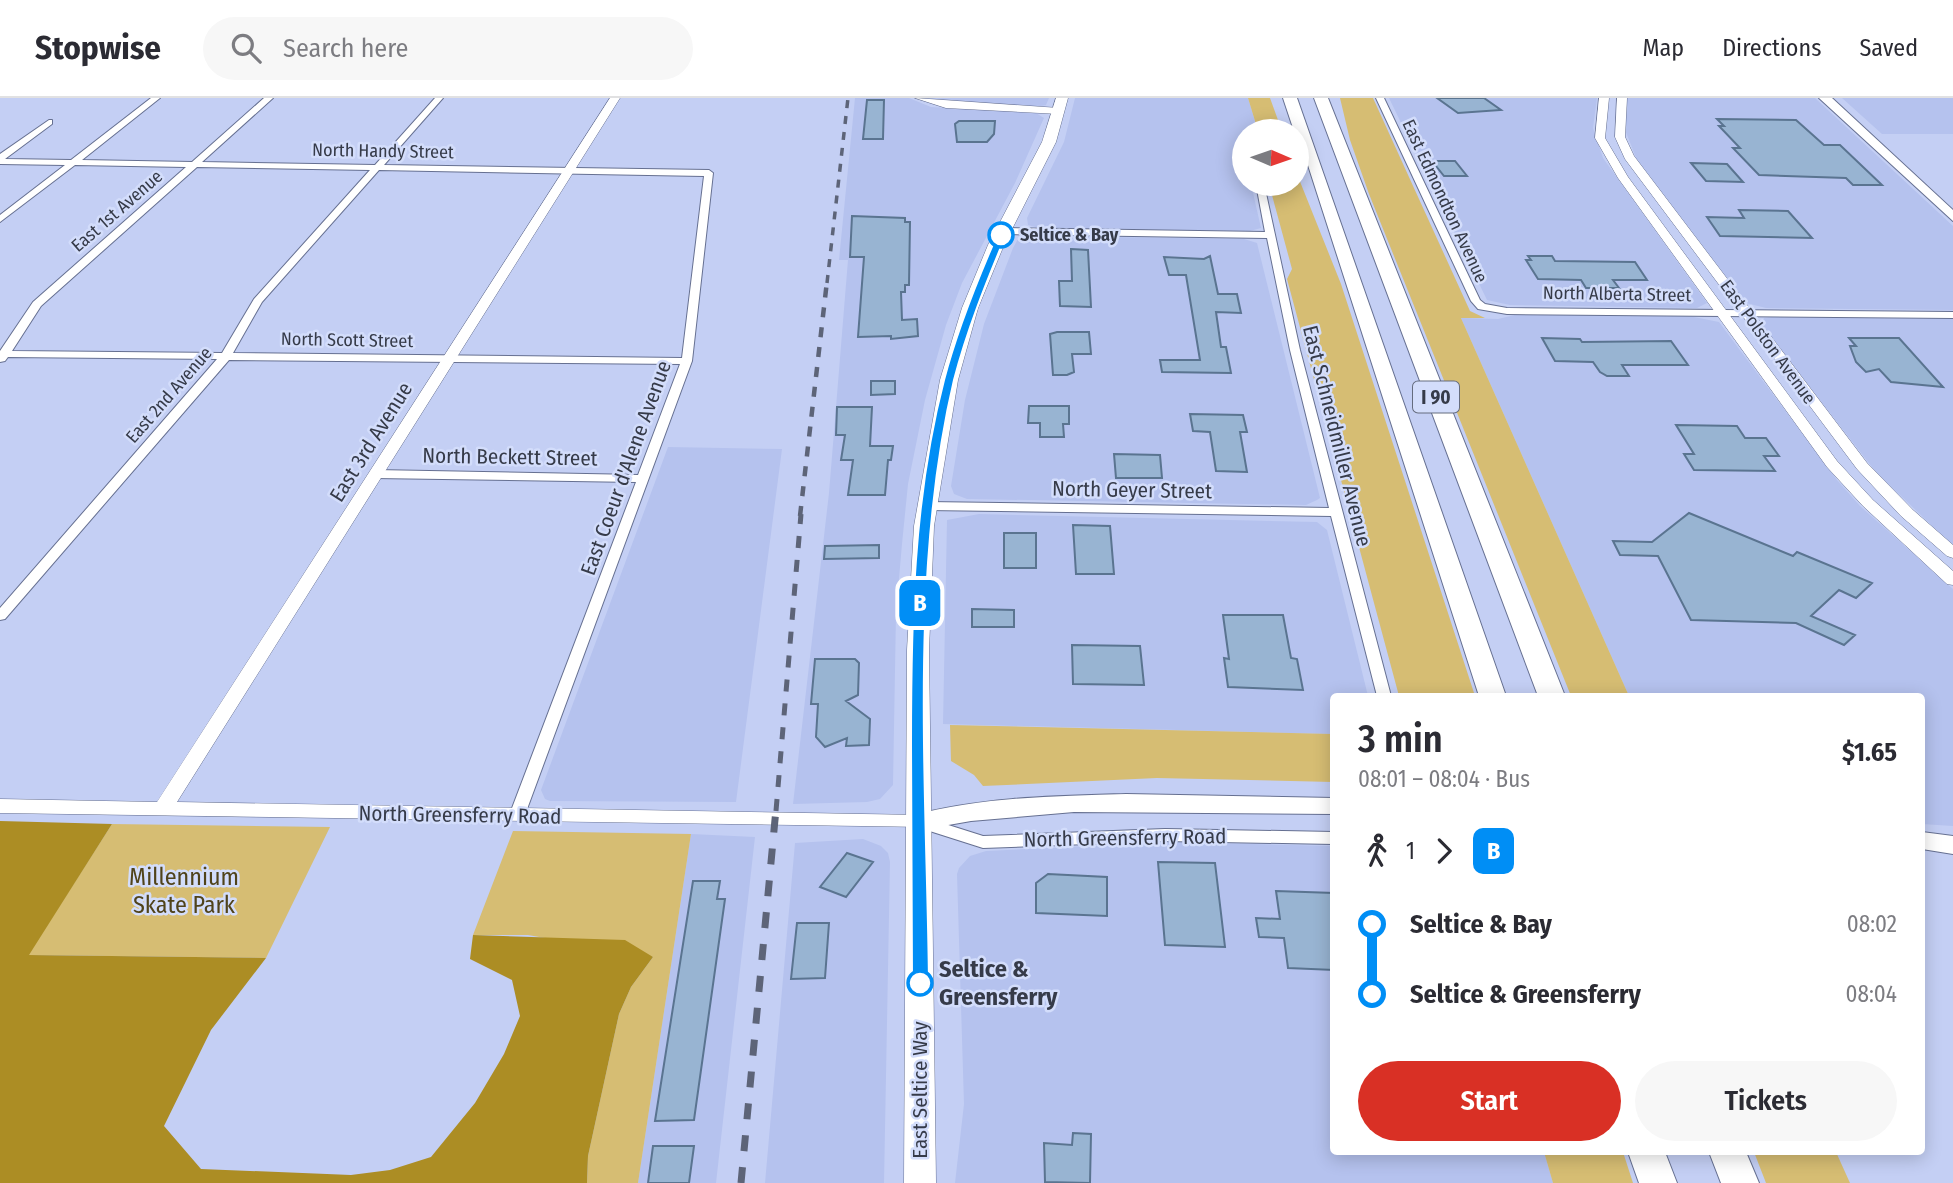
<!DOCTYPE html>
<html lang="en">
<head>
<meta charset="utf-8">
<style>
	:root { --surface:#fff; --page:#f7f7f7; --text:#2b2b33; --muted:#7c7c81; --line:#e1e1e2; --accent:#d93025 }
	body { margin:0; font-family:"Fira Sans Condensed",sans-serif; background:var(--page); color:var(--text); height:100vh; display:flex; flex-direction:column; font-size:26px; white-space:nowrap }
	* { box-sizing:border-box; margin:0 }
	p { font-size:23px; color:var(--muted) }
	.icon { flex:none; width:38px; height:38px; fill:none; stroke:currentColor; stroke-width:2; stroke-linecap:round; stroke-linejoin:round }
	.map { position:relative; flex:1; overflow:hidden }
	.panel { position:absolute; left:1330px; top:595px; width:595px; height:462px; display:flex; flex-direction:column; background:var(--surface); border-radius:7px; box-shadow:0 4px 18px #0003 }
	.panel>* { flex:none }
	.badge { padding:0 14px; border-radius:10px; font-size:24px; line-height:46px }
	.needle { width:46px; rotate:92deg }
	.controls { position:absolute; left:1232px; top:21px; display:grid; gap:14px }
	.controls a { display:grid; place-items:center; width:77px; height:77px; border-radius:50%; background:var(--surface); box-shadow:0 4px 18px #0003; font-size:35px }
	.map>.badge { position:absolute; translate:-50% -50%; box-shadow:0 0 0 4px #fff }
	.legs { display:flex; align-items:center; gap:10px; height:77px; padding:0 28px; font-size:23px }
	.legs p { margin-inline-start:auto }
	.head { display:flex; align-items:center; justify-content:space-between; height:119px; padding:0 28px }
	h1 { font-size:38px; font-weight:600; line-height:52px }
	.action { display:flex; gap:14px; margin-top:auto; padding:14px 28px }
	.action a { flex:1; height:80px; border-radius:42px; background:var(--accent); color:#fff; font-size:28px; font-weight:600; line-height:80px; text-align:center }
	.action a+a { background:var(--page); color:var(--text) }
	ul { padding:0 28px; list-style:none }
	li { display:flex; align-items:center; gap:24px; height:70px; font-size:26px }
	li i { display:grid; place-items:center; width:10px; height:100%; margin:0 9px; background:currentColor }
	li i::after { content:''; width:18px; height:18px; margin:-9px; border:5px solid; border-radius:50%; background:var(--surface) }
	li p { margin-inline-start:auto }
	li:first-child i { background:linear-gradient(#0000 50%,currentColor 0) }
	li:last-child i { background:linear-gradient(currentColor 50%,#0000 0) }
	header { display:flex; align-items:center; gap:42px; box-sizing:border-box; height:98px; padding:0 35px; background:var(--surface); border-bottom:2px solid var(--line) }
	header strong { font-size:33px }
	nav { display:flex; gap:38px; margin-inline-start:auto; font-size:24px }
	.search { width:490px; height:63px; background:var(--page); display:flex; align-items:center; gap:18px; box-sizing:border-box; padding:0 24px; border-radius:38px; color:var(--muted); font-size:26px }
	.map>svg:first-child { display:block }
</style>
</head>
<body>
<header>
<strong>Stopwise</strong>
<div class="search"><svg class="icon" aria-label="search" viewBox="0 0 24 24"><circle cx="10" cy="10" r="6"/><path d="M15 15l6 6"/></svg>Search here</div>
<nav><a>Map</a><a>Directions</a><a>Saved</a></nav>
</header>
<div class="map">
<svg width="1953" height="1085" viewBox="0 0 1953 1085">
	<rect width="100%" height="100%" fill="#c4cff4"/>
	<path fill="#b5c2ee" d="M855,0H909L931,9L1036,15L1044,20L1015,85L962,185L946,227L925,302L908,386L902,446L896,515L893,687L880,701L867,704L793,706L829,395L848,162H839Z
		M930,0H1049L1046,7L1035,9L938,3Z
		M1075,0H1248L1258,33H1244V86H1251L1261,130L1250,133L1039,130L1028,127L1027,120L1064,44Z
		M1389,0H1597L1593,30L1603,60L1707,205L1697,210L1510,207L1487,202Z
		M1627,0H1815L1953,128V212L1766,210L1746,205L1638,65L1624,29Z
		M1842,0H1953V36H1882Z
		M1034,138L1244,141L1257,145L1320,400L1317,402L1306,407L967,401L954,396L951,388L965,302L984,226L1013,150L1018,141Z
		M1519,216L1689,218L1719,224L1837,382L1860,408L1953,491V728L1922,726V598H1629L1461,220L1498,221Z
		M1771,219L1953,221V448L1875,373L1761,226L1764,220Z
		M668,349L782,351L736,704L550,703L545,701L541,692Z
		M979,416L1317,424L1327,432L1368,598H1334L1333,636L943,626L947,422Z
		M691,736L755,739L716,1085H638Z
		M863,741L881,748L888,755L890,764L884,1085H765L795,745Z
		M1173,744L1333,748L1334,1054H1544L1553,1085H955L964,1006L957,776L959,770L970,758L986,753Z"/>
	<path fill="#d6bd73" d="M1248,0H1270L1282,33H1258Z
		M1340,0H1373L1470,213L1485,220H1461L1629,598H1571L1369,96L1350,42Z
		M1297,76L1341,186L1475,598H1399L1287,181L1292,171L1269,86H1297Z
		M950,627L1333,636V684L1157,680L983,688L974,677L951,663Z
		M112,726L330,729L266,860L28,857Z
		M513,733L691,736L638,1085H587L588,1058L619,916L631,889L653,859L528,837H473Z
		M1544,1054H1623L1633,1085H1553Z
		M1754,1054H1836L1850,1085H1766Z"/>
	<path fill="#ac8d24" d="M0,723L112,726L29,857L266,860L211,932L164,1028L201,1071L351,1077L390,1072L431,1059L475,1005L504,956L520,918L512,882L470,861L473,837L625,842L653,859L631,889L619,916L588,1058L587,1085H0Z"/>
	<path fill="#98b4d2" stroke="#5a7490" stroke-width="2" d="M1437,0H1484L1501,12L1458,15Z
		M867,2H884L883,41H863Z
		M1717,21L1796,22L1824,47H1840L1882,87H1853L1846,80L1759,77L1733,50H1740L1719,28H1724Z
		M959,23H995L994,36L987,44H957L955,26Z
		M1432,63H1455L1467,78H1444Z
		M1691,65L1727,66L1743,84L1706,83Z
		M1739,112L1788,113L1812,140L1720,138L1707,119L1744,120Z
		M852,118L905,120V124H910L909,187H905V194H901L902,222L917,221L918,238L891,241V238L858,239L864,159H850Z
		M1071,151L1088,152L1091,209L1060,208L1059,183H1072Z
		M1210,158L1218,196H1237L1238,201L1241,215L1216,214L1221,249H1226L1231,275L1162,274L1160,262H1200L1186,177H1169L1164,159L1204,161Z
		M1528,158H1552L1555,163L1635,164L1647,182H1613L1619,190H1586L1581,182L1538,181L1526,162H1531Z
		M1057,234H1089L1091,256H1072L1074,274L1067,277H1053L1050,236Z
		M1542,240L1580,241L1582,244L1671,243L1688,267H1622L1629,278H1607L1600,274L1593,264L1555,263Z
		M1849,240H1899L1943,289L1891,284L1879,271L1866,274L1856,264L1850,248H1856Z
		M871,283H895V296L871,297Z
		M1029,308H1069V326H1063L1064,339H1040V325H1028Z
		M837,309H872L870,348H893L891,362H888L885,397H848L853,362H841L845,337H836Z
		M1190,316L1243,317L1247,334H1240L1247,374L1216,373L1210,334L1193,333Z
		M1676,327L1737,328L1745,340H1766L1779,358H1764L1775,373L1694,372L1684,356H1694Z
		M1114,356L1160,357L1162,380H1116Z
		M1689,415L1793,458L1797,454L1872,485L1856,500L1839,492L1811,518L1855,537L1844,547L1796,525L1691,522L1658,458L1620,457L1613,443L1652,444Z
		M1073,427L1110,428L1114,476H1076Z
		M1004,435H1036V470H1004Z
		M879,447V460L824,461L825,448Z
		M972,511L1014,512V529H972Z
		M1223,517H1283L1291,560L1297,561L1303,592L1228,589L1224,560L1229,561Z
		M1072,547L1140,548L1144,587L1073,586Z
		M815,561H855L859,565L858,597L846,603L870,621L869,647L846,648L847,640L825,649L816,639L818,606H811Z
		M847,755L873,764L846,799L820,789Z
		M1158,764L1215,765L1225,849L1165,847Z
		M1048,776L1107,779V818L1036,815V785Z
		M693,783H720L717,801H725L694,1022L655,1023Z
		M1276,793L1334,795V872L1288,870L1284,840L1259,839L1256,820L1280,821Z
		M797,825H829L825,880L791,881Z
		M1073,1035L1091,1036L1090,1085L1045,1084L1044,1045L1072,1047Z
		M653,1048H694L689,1085H648Z"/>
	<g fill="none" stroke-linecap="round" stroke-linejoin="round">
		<g stroke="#667091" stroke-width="2">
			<path id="minor" d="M151,0H160L82,62L192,64L264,0H273L202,64L375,67L435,0H443L384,67L709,72L713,75L692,263L523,722H511L509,718L636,384L375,380L369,376L375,372L638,377L680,266L229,262L5,521L0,522V510L217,261L8,259L5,263L0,264V253L33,204L186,69L75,67L0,124V117L65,67L0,66V56L49,22H52V26L5,61L71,62ZM197,69L370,72L254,201L222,255L12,253L41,208ZM379,72L704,78L682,260L233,255L262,204Z
				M1376,0H1384L1480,202L1485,206L1507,210L1953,214V220L1507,216L1478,211L1471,203Z
				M1256,86H1264L1300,252L1391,598H1377L1331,418L927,412L921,408L927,404L1329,410L1290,252L1267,140L1003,136L998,133L1003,130L1265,134Z
				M920,718L983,738L1165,731L1334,734V746L1165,743L983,750L914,728L912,724L914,720Z"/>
		</g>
		<g stroke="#667091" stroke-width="1">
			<path id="tertiary" d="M610,0H620L177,704L920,717L927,719L930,724L927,729L0,715V701L157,704Z
				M915,0L1059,10L1064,13L1059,16L946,10Z
				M1599,0H1609L1605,40L1628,79L1837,363L1873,402L1953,473V487L1947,486L1863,408L1827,369L1618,80L1595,40Z
				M1617,0H1627L1625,39L1634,58L1867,365L1913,412L1953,447V460L1947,458L1901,418L1857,371L1625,61L1615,39Z"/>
		</g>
		<g stroke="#667091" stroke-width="2">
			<path id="secondary" d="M1819,0H1832L1953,112V123Z
				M1126,696L1334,700V716L1074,714L971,723L920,732L911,730L908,724L911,718C980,699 1055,698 1126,696Z
				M1922,734L1953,738V756L1922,751Z"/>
		</g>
		<g stroke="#667091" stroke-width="1">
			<path id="primary" d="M1056,0H1068L1056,44L1004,147L978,210L958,282L934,428L929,552L936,1085H904L907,552L914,428L940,282L962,210L988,147L1042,44Z"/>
		</g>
		<g stroke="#667091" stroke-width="2">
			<path id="motorway" d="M1283,0H1297L1506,598H1479L1297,33H1294Z
				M1314,0H1328L1565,598H1538Z
				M1628,1054H1665L1677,1085H1639Z
				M1709,1054H1746L1759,1085H1721Z"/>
		</g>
		<use href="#minor" fill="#fff" fill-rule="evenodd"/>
		<use href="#tertiary" fill="#fff" fill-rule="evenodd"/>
		<use href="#secondary" fill="#fff" fill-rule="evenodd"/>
		<use href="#primary" fill="#fff" fill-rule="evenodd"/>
		<use href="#motorway" fill="#fff" fill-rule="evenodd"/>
		<path stroke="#5d6478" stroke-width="3.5" stroke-dasharray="8 8" stroke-linecap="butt" d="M827,185L848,0"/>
		<path stroke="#5d6478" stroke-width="4.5" stroke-dasharray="10 10" stroke-linecap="butt" d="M800,418L827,183"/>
		<path stroke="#5d6478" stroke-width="5" stroke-dasharray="12 12" stroke-linecap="butt" d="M776,713L801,416"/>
		<path stroke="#5d6478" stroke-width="7" stroke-dasharray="16 16" stroke-linecap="butt" d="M741,1085L776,711"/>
	</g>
	<path fill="#008ef5" stroke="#fff" stroke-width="2" d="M1001,135L1006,137C986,185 967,232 954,282C909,472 927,690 929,885L920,892L912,885C912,805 911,726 911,646C911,524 913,401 944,282C957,232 976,185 997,137Z"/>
	<g fill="#fff" stroke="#008ef5" stroke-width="3.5">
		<circle cx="1001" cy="137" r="12"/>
		<circle cx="920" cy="885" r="12"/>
	</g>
	<g text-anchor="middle" stroke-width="5" stroke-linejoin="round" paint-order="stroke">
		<g font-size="18" fill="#363b49" stroke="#d3ddfb">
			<text transform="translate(383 53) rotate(1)" y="6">North Handy Street</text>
			<text transform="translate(1445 103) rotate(65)" y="6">East Edmondton Avenue</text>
			<text transform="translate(117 113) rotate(-41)" y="6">East 1st Avenue</text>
			<text transform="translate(1617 196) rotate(1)" y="6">North Alberta Street</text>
			<text transform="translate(347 242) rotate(1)" y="6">North Scott Street</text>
			<text transform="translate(1768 244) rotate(54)" y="6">East Polston Avenue</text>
			<text transform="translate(169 297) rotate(-49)" y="6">East 2nd Avenue</text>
		</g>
		<g font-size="18" font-weight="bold" fill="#363b49" stroke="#d3ddfb" text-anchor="start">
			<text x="1020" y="143">Seltice &amp; Bay</text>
		</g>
		<rect fill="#d3ddfb" stroke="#656c7e" stroke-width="2" x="1413" y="283.5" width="46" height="31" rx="5"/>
		<g font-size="19" font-weight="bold" fill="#363b49">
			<text x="1436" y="306">I 90</text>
		</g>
		<g font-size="21" fill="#363b49" stroke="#d3ddfb">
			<text transform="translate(1337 338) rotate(76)" y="7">East Schneidmiller Avenue</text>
			<text transform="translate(371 344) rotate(-58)" y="7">East 3rd Avenue</text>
			<text transform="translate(510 359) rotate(1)" y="7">North Beckett Street</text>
			<text transform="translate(626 370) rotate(-70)" y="7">East Coeur d'Alene Avenue</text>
			<text transform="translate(1132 392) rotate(1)" y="7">North Geyer Street</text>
			<text transform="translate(460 717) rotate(1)" y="7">North Greensferry Road</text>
			<text transform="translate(1125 740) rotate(-1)" y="7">North Greensferry Road</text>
			<text transform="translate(920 992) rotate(-90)" y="7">East Seltice Way</text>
		</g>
		<g font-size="24" fill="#50431a" stroke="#d3ddfb">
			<text x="184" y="787">Millennium<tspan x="184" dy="28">Skate Park</tspan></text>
		</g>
		<g font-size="24" font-weight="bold" fill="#363b49" stroke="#d3ddfb" text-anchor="start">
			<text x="939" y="879">Seltice &amp;<tspan x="939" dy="28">Greensferry</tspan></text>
		</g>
	</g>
</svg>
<div class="controls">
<a><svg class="needle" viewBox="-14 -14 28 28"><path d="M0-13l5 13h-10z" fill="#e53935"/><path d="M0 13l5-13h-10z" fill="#7c7c81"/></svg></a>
</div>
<b class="badge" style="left:920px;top:505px;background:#008ef5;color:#fff">B</b>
<section class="panel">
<div class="head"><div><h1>3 min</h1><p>08:01 – 08:04 · Bus</p></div><b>$1.65</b></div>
<div class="legs"><svg class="icon" aria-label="walk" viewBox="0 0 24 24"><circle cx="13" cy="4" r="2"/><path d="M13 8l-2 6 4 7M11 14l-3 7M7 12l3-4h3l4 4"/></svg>1<svg class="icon" aria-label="forward" viewBox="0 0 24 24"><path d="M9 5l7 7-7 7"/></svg><b class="badge" style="background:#008ef5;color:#fff">B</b></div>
<ul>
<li><i style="color:#008ef5"></i><b>Seltice &amp; Bay</b><p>08:02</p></li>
<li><i style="color:#008ef5"></i><b>Seltice &amp; Greensferry</b><p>08:04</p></li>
</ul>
<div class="action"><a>Start</a><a>Tickets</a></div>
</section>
</div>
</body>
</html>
